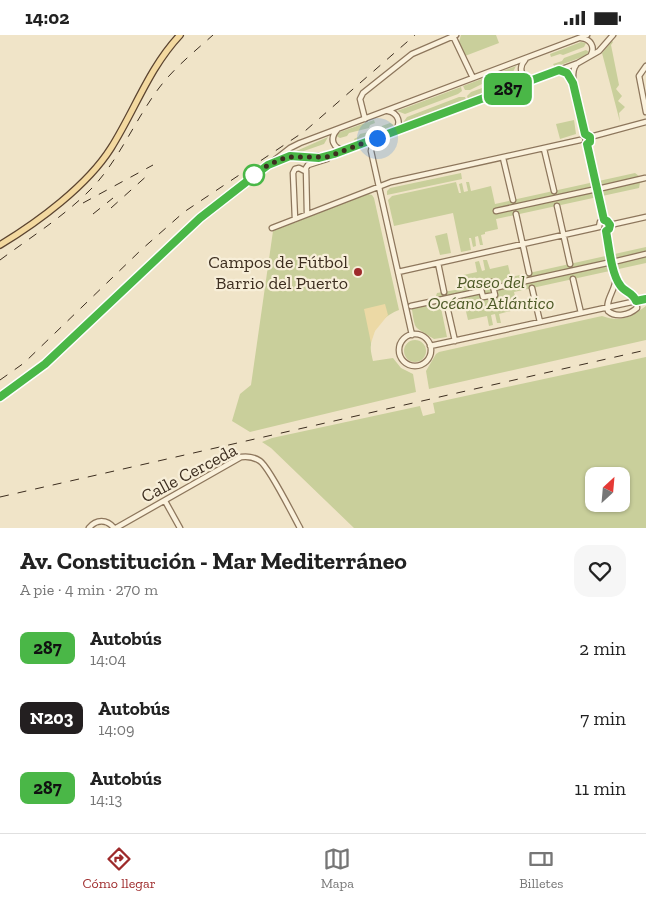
<!DOCTYPE html>
<html lang="es">
<head>
<meta charset="utf-8">
<style>
	:root { --surface:#fff; --page:#f6f6f6; --text:#222; --muted:#767676; --line:#e0e0e0; --accent:#9e2a2b }
	body { margin:0; font-family:"Zilla Slab",serif; background:var(--page); color:var(--text); height:100vh; display:flex; flex-direction:column; font-size:19px; white-space:nowrap }
	* { box-sizing:border-box; margin:0 }
	p { font-size:16px; color:var(--muted) }
	.icon { flex:none; width:28px; height:28px; fill:none; stroke:currentColor; stroke-width:2; stroke-linecap:round; stroke-linejoin:round }
	.map { position:relative; height:493px; overflow:hidden }
	.sheet { display:flex; flex-direction:column; background:var(--surface); flex:1 }
	.sheet>* { flex:none }
	.badge { padding:0 10px; border-radius:8px; font-size:18px; line-height:32px }
	.needle { width:32px; rotate:26deg }
	.fabs { position:absolute; left:585px; top:432px; display:grid; gap:10px }
	.fabs a { display:grid; place-items:center; width:45px; height:45px; border-radius:10px; background:var(--surface); box-shadow:0 1px 4px #0004; font-size:25px }
	.you { position:absolute; width:25px; height:25px; margin:-12px; border:4px solid #fff; border-radius:50%; background:#1a73e8; box-shadow:0 0 0 8px #1a73e833 }
	.map>.badge { position:absolute; translate:-50% -50%; box-shadow:0 0 0 2px #fff }
	.round { display:grid; place-items:center; flex:none; width:52px; height:52px; border-radius:15px; background:var(--page) }
	.overview { display:flex; align-items:center; justify-content:space-between; height:85px; padding:0 20px }
	h1 { font-size:24px; font-weight:700; line-height:38px }
	ul { padding:0; list-style:none }
	li { display:flex; align-items:center; gap:15px; height:70px; padding:0 20px }
	li div { flex:1 }
	li b { display:block; font-size:19px }
	li em { font-style:normal }
	li .badge { min-width:55px; font-weight:700; text-align:center }
	.status { display:flex; justify-content:space-between; align-items:center; height:35px; padding:0 25px; background:var(--surface); direction:ltr }
	.status svg { height:14px; fill:currentColor }
	.tabs { display:flex; justify-content:space-around; align-items:center; height:70px; border-top:1px solid var(--line); background:var(--surface); font-size:14px; color:var(--muted) }
	.tabs a { display:grid; justify-items:center; gap:2px }
	.tabs .selected { color:var(--accent) }
	.map>svg:first-child { display:block }
</style>
</head>
<body>
<div class="status"><b>14:02</b><svg viewBox="0 0 49 12"><path d="M0 12V9h3v3zM5 12V6h3v6zM10 12V3h3v9zM15 12V0h3v12zM26 1h20v11H26zM47 4h2v5h-2z"/></svg></div>
<div class="map">
<svg width="646" height="493" viewBox="0 0 646 493">
	<rect width="100%" height="100%" fill="#f0e4c8"/>
	<path fill="#c9cf9b" fill-rule="evenodd" d="M461,0H496L499,8L465,21L459,7Z
		M612,6L613,7L611,10L619,50L616,54L622,61L618,66L625,72L619,78L620,87L602,18Z
		M581,7L586,8L584,12L563,20L560,19L551,22L550,19Z
		M586,15L589,17L585,21L555,32L553,29L562,26L564,23Z
		M516,31L512,39L489,48L488,46L470,55H465L463,51Z
		M513,42L521,45L468,64L467,61L471,57Z
		M461,52L462,56L458,59L405,79L397,76Z
		M459,62H465L466,65L402,89L407,82Z
		M374,85L375,88L370,90L369,93L349,98L347,101L340,103L336,101L340,97Z
		M574,85L576,99L560,104L556,89Z
		M390,88L394,90L390,94L355,107L354,104L358,102L360,99L381,94L382,91Z
		M328,102L324,109L301,117H294Z
		M461,138L462,144L387,160V156L390,153Z
		M635,138L639,141H644L645,146L640,148L639,153L496,184L498,194L485,197V199L481,200L483,210H480L478,201L475,202L476,211L473,212L471,203H469L471,215L461,217L453,178L394,191L388,165L392,161L456,147L459,158H461L459,149L462,148L464,157L468,156L466,147H469L471,156L491,151L495,169Z
		M368,159L372,160L374,163L399,275C385,280 371,294 371,310C370,315 372,321 373,326L393,323L401,333L413,339L416,357L250,397L232,386L240,359L251,350L273,196Z
		M447,198L451,218L440,220L435,201Z
		M646,212V228L514,257L518,274L499,279L501,288H497L495,279L491,280L493,290L489,291L487,281L468,285L464,268L441,273L447,302L434,304C431,302 418,295 416,292C413,287 413,277 411,271L435,264L437,258L461,254L459,241L477,237L475,227L479,226L482,236L485,235L483,225H487L490,234L508,230L511,242Z
		M646,271V305L429,354L426,336L436,319L439,317L602,281C621,288 631,282 646,271Z
		M404 316a11 11 0 1 1 22 0a11 11 0 1 1-22 0Z
		M646,322V493H354L271,413L262,407L272,403L420,371L423,381L435,378L433,368ZM594,441H621V469H594Z"/>
	<path fill="#ecd9a5" d="M385,269L388,280L375,296L371,308L364,274Z"/>
	<g fill="none" stroke-linecap="round" stroke-linejoin="round">
		<g stroke="#8d765c" stroke-width="7">
			<path id="minor" d="M453,1L473,43
				M581,3C591,4 595,12 591,20
				M525,25C518,33 521,42 531,45
				M576,30C567,41 581,84 585,99L588,100L590,104L587,109L603,185L600,187L599,192
				M646,31L639,41L646,77
				M559,35L567,38L573,48
				M388,76C398,78 402,88 395,96
				M365,84L360,64L363,58L412,19L456,0
				M337,95C329,104 333,114 345,115
				M590,102L646,87
				M376,104L372,111L371,116L412,300
				M544,114L554,156
				M503,123L513,165
				M276,126C298,116 312,125 334,119L578,28L599,16L613,0
				M602,153L645,143
				M557,171L570,229
				M496,176L592,155
				M307,178L306,133L308,130L327,124
				M516,179L529,238
				M295,184L293,138L295,134L299,133L305,136
				M610,190L609,194L606,196C609,211 611,236 619,249C625,260 637,256 637,273C629,280 616,283 608,276C605,264 616,255 616,242
				M610,190L646,182
				M272,193L391,147L580,105
				M617,226L646,219
				M438,228L444,257
				M398,237L599,192
				M573,244L581,278
				M492,247L495,260L483,262L480,250Z
				M494,253L607,228
				M532,253L540,287
				M411,271L481,256
				M447,271L455,306
				M399 315a16 16 0 1 1 32 0a16 16 0 1 1-32 0Z
				M430,311L646,264
				M0,362L35,338L55,321L200,183L290,113L300,108L587,0
				M165,466L180,493
				M89,493C96,484 107,484 114,493
				M116,493L241,422C248,421 254,422 260,426C269,432 293,480 300,493"/>
		</g>
		<g stroke="#5b4430" stroke-width="8">
			<path id="major" d="M0,210C38,187 87,151 111,113C135,75 149,33 180,0"/>
		</g>
		<use href="#minor" stroke="#faf1dc" stroke-width="4.5"/>
		<use href="#major" stroke="#f3d9a0" stroke-width="5.5"/>
		<path stroke="#3d2e20" stroke-width="1" stroke-dasharray="9 9" stroke-linecap="butt" d="M83,168L153,130
			M111,173L150,138
			M93,179L113,163
			M0,225C31,202 66,180 93,152C120,123 135,85 159,53C174,33 194,17 213,0
			M0,345L24,328L141,215L184,177L305,96L415,0
			M0,462L646,315"/>
	</g>
	<g fill="none" stroke-linecap="round" stroke-linejoin="round">
		<g stroke="#fff" stroke-width="11">
			<path id="line" d="M0,362L45,329L200,183L268,130L290,121L319,123L334,119L559,35L567,38L573,48L585,99L590,102V107L587,109L604,185L607,186L610,190L609,194L606,196C609,211 611,238 620,250C624,257 633,257 636,266L646,264"/>
		</g>
		<use href="#line" stroke="#4ab747" stroke-width="8"/>
		<path stroke="#3d2e20" stroke-width="5" stroke-dasharray="0 9" d="M254,140L253,141L268,130L287,122H327L377,103"/>
	</g>
	<circle fill="#fff" stroke="#4ab747" stroke-width="2.5" cx="254" cy="140" r="10"/>
	<circle fill="#9e2a2b" stroke="#f7eed8" stroke-width="2" cx="358" cy="237" r="5"/>
	<g text-anchor="middle" stroke-width="4.5" stroke-linejoin="round" paint-order="stroke">
		<g font-size="18" fill="#3d2e20" stroke="#f7eed8" text-anchor="end">
			<text x="348" y="233">Campos de Fútbol<tspan x="348" dy="21">Barrio del Puerto</tspan></text>
		</g>
		<g font-size="18" font-style="italic" fill="#4d5a26" stroke="#f7eed8">
			<text x="491" y="253">Paseo del<tspan x="491" dy="21">Océano Atlántico</tspan></text>
		</g>
		<g font-size="18" fill="#3d2e20" stroke="#f7eed8">
			<text transform="translate(189 438) rotate(-28)" y="6">Calle Cerceda</text>
		</g>
	</g>
</svg>
<div class="fabs">
<a><svg class="needle" viewBox="-14 -14 28 28"><path d="M0-13l5 13h-10z" fill="#e53935"/><path d="M0 13l5-13h-10z" fill="#767676"/></svg></a>
</div>
<div class="you" style="left:377px;top:103px"></div>
<b class="badge" style="left:508px;top:54px;background:#4ab747;color:#111">287</b>
</div>
<section class="sheet">
<div class="overview"><div><h1>Av. Constitución - Mar Mediterráneo</h1><p>A pie · 4 min · 270 m</p></div><a class="round"><svg class="icon" aria-label="heart" viewBox="0 0 24 24"><path d="M12 20l-8-8c-3-5 5-10 8-4 3-6 11-1 8 4z"/></svg></a></div>
<ul>
<li><span class="badge" style="background:#4ab747;color:#111">287</span><div><b>Autobús</b><p>14:04</p></div><em>2 min</em></li>
<li><span class="badge" style="background:#231f20;color:#fff">N203</span><div><b>Autobús</b><p>14:09</p></div><em>7 min</em></li>
<li><span class="badge" style="background:#4ab747;color:#111">287</span><div><b>Autobús</b><p>14:13</p></div><em>11 min</em></li>
</ul>
</section>
<nav class="tabs">
<a class="selected"><svg class="icon" aria-label="directions" viewBox="0 0 24 24"><path d="M12 3l9 9-9 9-9-9zM9 14v-3h6M13 9l2 2-2 2"/></svg>Cómo llegar</a>
<a><svg class="icon" aria-label="map" viewBox="0 0 24 24"><path d="M3 6l6-2 6 2 6-2v14l-6 2-6-2-6 2zM9 4v14M15 6v14"/></svg>Mapa</a>
<a><svg class="icon" aria-label="tickets" viewBox="0 0 24 24"><path d="M3 7h18v10H3zM15 7v10"/></svg>Billetes</a>
</nav>
</body>
</html>
